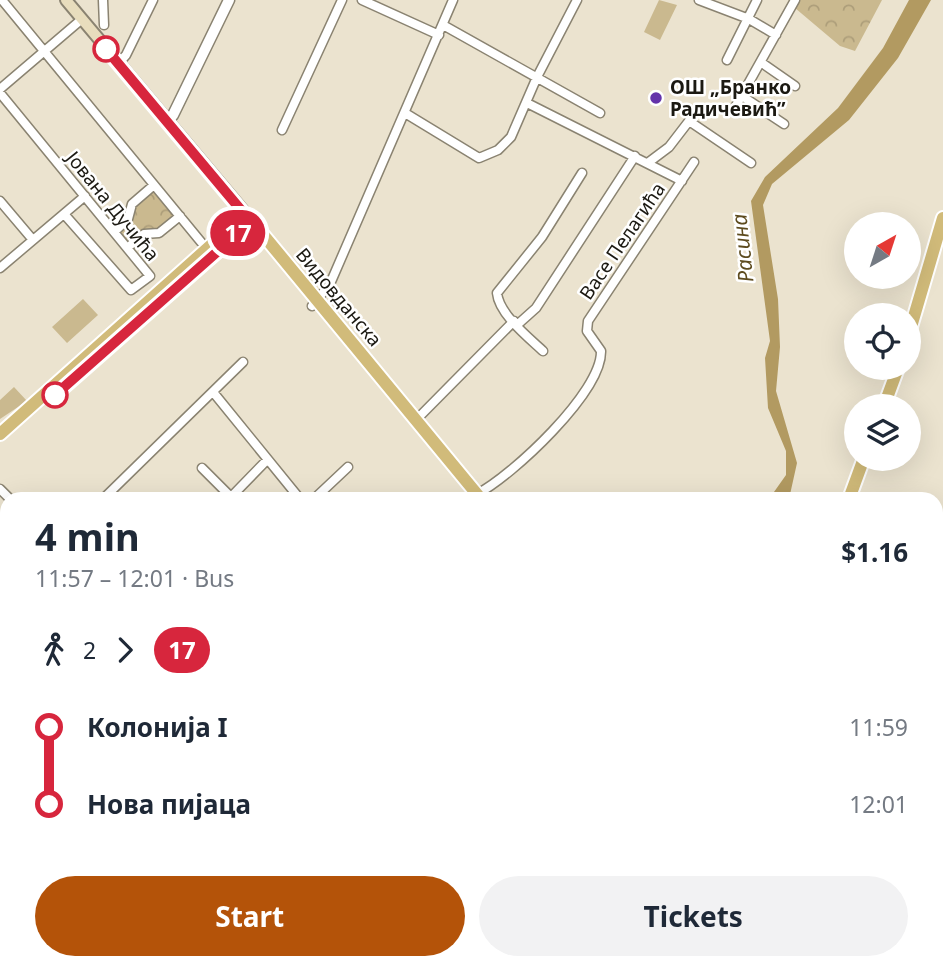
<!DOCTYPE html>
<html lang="en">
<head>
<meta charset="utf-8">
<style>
	:root { --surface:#fff; --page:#f2f2f3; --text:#1f2937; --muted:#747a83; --accent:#b45309 }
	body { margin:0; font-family:"Noto Sans",sans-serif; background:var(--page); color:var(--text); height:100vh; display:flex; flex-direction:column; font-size:26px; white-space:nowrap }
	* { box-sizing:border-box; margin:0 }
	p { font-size:23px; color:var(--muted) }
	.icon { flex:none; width:38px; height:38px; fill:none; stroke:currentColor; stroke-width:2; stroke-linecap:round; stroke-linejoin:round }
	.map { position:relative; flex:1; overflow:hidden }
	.details { position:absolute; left:0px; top:492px; width:943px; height:478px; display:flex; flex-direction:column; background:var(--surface); border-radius:21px 21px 0 0; box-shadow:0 7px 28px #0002 }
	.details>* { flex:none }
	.badge { padding:0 14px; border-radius:23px; font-size:24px; line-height:46px }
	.needle { width:46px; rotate:39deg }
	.fabs { position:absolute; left:844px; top:212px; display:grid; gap:14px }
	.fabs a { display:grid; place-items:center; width:77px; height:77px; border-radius:50%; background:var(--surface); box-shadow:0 7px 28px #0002; font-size:35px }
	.map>.badge { position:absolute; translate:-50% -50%; box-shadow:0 0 0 4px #fff }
	.legs { display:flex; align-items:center; gap:10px; height:77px; padding:0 35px; font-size:23px }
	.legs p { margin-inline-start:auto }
	.head { display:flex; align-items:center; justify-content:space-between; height:119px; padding:0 35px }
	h1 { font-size:38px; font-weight:700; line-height:52px }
	.action { display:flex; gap:14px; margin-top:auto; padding:14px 35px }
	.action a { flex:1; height:80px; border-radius:42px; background:var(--accent); color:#fff; font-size:28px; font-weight:700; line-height:80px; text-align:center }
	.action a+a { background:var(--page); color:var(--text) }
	ul { padding:0 35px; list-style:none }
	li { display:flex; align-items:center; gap:24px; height:77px; font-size:26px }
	li i { display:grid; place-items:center; width:10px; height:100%; margin:0 9px; background:currentColor }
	li i::after { content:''; width:18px; height:18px; margin:-9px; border:5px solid; border-radius:50%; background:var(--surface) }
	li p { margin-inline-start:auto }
	li:first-child i { background:linear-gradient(#0000 50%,currentColor 0) }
	li:last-child i { background:linear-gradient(currentColor 50%,#0000 0) }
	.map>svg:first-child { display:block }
</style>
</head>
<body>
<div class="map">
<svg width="943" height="968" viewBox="0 0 943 968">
	<defs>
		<pattern id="park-crowns" width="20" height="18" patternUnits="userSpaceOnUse" patternTransform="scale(1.75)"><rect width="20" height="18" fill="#cab98f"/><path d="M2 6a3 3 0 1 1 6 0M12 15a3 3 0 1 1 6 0" fill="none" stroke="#ad9e7a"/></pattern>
	</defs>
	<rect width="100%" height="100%" fill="#ebe3cf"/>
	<path fill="#cab98f" d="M659,0L677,5L660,40L644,32Z
		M83,299L98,315L67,343L52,327Z
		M14,387L27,401L0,419V400Z
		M553,962L848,963L845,968H548Z"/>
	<path fill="url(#park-crowns)" d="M799,0H882L855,51L840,46L795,8Z
		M154,185L180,216L159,233L144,234L127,248L114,232L128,219L132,204Z"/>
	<path fill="#b29a61" d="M909,0H931L898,58L849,120L772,184L763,205L778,299L780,347L776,391L797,463L789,499H769L786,475V451L768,408L765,358L770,341L751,201L765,177L838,108L883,48Z"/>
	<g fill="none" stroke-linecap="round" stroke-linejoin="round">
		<path stroke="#b29a61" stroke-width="2" d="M936,708L943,705"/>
		<g stroke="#8a8371" stroke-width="11">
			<path id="minor" d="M2,0L201,242
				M103,0L104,25
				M362,0L439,35
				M699,0L749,19L776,35
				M443,25L600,113
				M727,60L757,0
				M762,63L795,86
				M118,64L126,55L153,0
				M0,89L82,19
				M0,93L150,276L131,290L64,214
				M742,96L784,124
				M527,103L682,181
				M733,111L795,0
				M405,113L479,158L498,150L511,137L537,77L577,0
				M282,130L342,0
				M649,162L669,147L689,121L751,163
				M0,201L33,240
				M114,232L128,219L132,204L154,185
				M127,248L144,234L159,233L180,216
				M0,268L85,196
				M312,306L330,284L453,0
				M517,325L536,308L635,156
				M543,351C528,337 499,314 497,293L542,237L582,173
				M213,392L300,499
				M416,420L514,321
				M202,468L231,497
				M0,489L10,499
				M477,494C512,476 602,392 601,351L587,331L588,321L694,162
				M103,499L243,362
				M229,499L267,460
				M314,499L348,467
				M0,600L7,593
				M0,711L7,719
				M0,806L7,800
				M936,854L943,840
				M0,889L7,897
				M0,919L7,911
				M123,962L128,968
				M208,962V968
				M222,962L227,968
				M276,962L278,968
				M29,968L36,962
				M53,968L59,962
				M344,968L350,962
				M397,968L402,962
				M418,968L423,962
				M487,968L492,962"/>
		</g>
		<g stroke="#8a8371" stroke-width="13">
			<path id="tertiary" d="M167,122L173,115L229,0"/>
		</g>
		<g stroke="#8a8371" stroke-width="14">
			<path id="secondary" d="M66,0L246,214
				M936,881L943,888"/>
		</g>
		<g stroke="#fff" stroke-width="16">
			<path id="primary" d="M210,258L252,221
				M908,337L943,218
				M884,406L898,368
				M0,434L246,214L481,499
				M849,499L864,458"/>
		</g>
		<use href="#minor" stroke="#fff" stroke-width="8"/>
		<use href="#tertiary" stroke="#fff" stroke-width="10"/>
		<use href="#secondary" stroke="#e8ddbd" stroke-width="10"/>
		<use href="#primary" stroke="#d1bb7a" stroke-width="12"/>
	</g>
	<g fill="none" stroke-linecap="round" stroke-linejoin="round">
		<g stroke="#fff" stroke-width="16">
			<path id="line-1" d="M55,395L251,222L106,49"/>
		</g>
		<use href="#line-1" stroke="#d7263d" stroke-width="10"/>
	</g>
	<g fill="#fff" stroke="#d7263d" stroke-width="3.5">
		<circle cx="106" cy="49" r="12"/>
		<circle cx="55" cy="395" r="12"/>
	</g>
	<circle fill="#6433aa" stroke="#fff" stroke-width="2.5" cx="656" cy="98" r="7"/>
	<g text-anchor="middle" stroke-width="5" stroke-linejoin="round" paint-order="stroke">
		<g font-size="19" font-weight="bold" fill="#1b1912" stroke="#fff" text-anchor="start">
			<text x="670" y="94">ОШ „Бранко<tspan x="670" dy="22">Радичевић”</tspan></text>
		</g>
		<g font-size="19" fill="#1b1912" stroke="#fff">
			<text transform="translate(113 206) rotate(51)" y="7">Јована Дучића</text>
			<text transform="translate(622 241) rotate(-56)" y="7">Васе Пелагића</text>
			<text transform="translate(339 297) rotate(50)" y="7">Видовданска</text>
		</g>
		<g font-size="21" font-style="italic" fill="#5d4b1e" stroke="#fff">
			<text transform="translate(743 248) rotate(-96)" y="7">Расина</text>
		</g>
	</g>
</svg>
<div class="fabs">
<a><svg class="needle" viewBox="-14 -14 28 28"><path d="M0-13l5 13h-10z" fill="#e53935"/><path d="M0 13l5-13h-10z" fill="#747a83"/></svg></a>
<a><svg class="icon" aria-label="locate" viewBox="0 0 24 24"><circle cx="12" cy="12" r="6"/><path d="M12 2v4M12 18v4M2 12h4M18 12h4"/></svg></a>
<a><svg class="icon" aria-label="layers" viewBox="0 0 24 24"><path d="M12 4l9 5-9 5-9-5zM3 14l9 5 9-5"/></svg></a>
</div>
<b class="badge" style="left:238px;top:233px;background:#d7263d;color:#fff">17</b>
<section class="details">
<div class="head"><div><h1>4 min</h1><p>11:57 – 12:01 · Bus</p></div><b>$1.16</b></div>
<div class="legs"><svg class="icon" aria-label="walk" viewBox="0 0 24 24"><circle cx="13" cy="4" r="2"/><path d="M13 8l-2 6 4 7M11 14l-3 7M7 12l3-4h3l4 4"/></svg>2<svg class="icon" aria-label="forward" viewBox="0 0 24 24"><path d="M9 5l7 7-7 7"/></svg><b class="badge" style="background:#d7263d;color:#fff">17</b></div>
<ul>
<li><i style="color:#d7263d"></i><b>Колонија I</b><p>11:59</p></li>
<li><i style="color:#d7263d"></i><b>Нова пијаца</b><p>12:01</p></li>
</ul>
<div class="action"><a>Start</a><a>Tickets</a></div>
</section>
</div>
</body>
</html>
